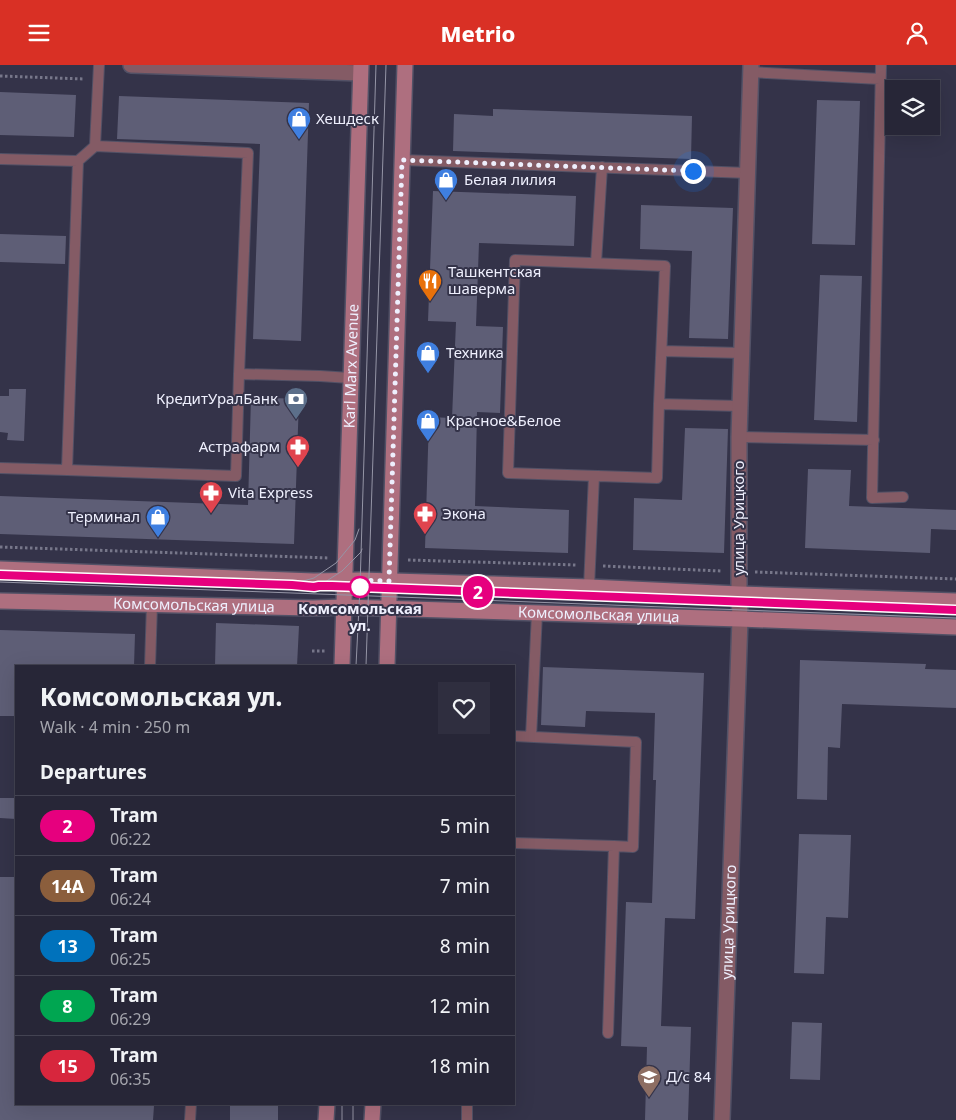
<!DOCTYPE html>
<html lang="en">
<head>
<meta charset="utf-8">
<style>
	:root { --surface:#272637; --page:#2f2e3f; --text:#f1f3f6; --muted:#a4a5ad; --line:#434352; --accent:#d93025 }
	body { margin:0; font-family:"Noto Sans",sans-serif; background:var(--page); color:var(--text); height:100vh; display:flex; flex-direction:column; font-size:19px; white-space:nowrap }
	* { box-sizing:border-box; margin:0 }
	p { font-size:16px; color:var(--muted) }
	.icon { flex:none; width:28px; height:28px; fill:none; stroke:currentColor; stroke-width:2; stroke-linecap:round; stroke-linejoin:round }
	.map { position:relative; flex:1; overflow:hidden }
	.side { position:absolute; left:15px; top:600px; width:500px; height:440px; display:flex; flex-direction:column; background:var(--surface); border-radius:0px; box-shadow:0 5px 20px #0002,0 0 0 1px var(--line) }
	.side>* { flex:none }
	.badge { padding:0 10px; border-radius:16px; font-size:18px; line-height:32px }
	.buttons { position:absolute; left:885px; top:15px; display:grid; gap:10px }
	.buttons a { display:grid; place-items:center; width:55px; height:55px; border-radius:0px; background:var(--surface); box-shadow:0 5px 20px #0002,0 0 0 1px var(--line); font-size:25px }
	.you { position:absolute; width:25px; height:25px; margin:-12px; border:4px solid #fff; border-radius:50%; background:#1a73e8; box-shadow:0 0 0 8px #1a73e833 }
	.map>.badge { position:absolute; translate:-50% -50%; box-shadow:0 0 0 2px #fff }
	h2 { padding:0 25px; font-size:19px; line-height:45px }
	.round { display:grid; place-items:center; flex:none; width:52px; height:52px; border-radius:0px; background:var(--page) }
	.summary { display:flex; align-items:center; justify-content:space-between; height:85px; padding:0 25px }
	h1 { font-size:24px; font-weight:800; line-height:38px }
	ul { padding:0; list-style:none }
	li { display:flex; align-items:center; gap:15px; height:60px; padding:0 25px; border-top:1px solid var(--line) }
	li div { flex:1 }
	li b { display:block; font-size:19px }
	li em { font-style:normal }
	li .badge { min-width:55px; font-weight:700; text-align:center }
	header { display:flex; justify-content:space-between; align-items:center; height:65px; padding:0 25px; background:var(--accent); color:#fff; font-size:22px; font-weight:800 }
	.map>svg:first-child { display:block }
</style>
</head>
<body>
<header><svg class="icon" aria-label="menu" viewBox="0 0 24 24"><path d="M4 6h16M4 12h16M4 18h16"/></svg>Metrio<svg class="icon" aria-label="person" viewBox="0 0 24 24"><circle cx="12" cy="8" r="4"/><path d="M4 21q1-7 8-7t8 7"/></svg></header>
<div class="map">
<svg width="956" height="1055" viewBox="0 0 956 1055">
	<rect width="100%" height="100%" fill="#343349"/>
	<path fill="#5e5e76" d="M0,27L76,30L74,72L0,70Z
		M119,31L309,38L301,276L253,274L260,79L117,74Z
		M817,35L860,36L855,180L812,179Z
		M493,44L692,51L691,94L453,86L454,49L493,51Z
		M433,126L576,131L574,181L479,178L476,261L503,262L500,348L477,347L475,441L569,445L568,488L425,483L429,352L452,353L456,257L428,256Z
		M641,140L733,143L728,274L689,273L692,186L640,184Z
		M0,169L66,171L65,199L0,197Z
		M820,210L862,211L857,357L814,355Z
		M9,324H26L24,376L7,375L8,368L0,367V331H9Z
		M251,332L299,334L294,479L0,469V431L248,440Z
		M685,363L728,364L724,488L633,485L634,433L682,435Z
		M808,404L851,405L849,441L956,445V465L931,464L930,488L805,483Z
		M216,558L299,561L297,601H215Z
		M0,565L135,569L134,601H16V651H0Z
		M800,595L926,599L925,604L956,605V643L842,639L840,683L828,682L827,735L797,734Z
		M543,602L704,608L695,854L665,853L661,961L691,962L688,1055H645L647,982L621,981L626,837L652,838L656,715H653L655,648L586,646L585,662L541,660Z
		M0,733H16V754L0,753Z
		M799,769L851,770L848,853L826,852L824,909L794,908Z
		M0,812H16V1039H85L154,1041L153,1055H0Z
		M792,957L822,958L820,1015L790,1014Z
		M230,1039H278V1055H230Z"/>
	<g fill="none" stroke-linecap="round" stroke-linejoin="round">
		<g stroke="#525166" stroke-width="12">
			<path id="lane" d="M881,0L872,433L903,432
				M750,7L880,14
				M95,81L248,88L239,309
				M0,94L78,96
				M402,95L748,108
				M596,198L602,102
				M662,286L742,288
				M659,339L665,201L515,195L508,408L657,413L659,339L740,341
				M739,372L874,375
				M0,403L67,405L78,96L95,81L99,0
				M67,405L236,411L239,309L320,311L350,313
				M589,522L594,411
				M150,601L152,539
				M514,671L636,677L633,782L614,781L608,968
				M531,672L537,548
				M514,778L614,781
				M190,1055L191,1039
				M467,1055V1039"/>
		</g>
		<g stroke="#525166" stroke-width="18">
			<g id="street">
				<path d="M131,0L360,8"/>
				<path id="s1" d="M722,1055L740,554L739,529V372L751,0"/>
			</g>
		</g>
		<g stroke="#525166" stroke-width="18">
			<g id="secondary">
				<path d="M0,504L314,516L360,515L589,522L739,529L956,536"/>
				<path id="s2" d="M0,536L313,543L344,542L740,554L956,562"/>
				<path id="s3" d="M342,601L361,0"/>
				<path d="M387,601L405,0"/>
				<path d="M326,1055L327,1039"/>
				<path d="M372,1055L373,1039"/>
			</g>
		</g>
		<path stroke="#77778a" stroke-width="3" stroke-dasharray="2.5 2.5" stroke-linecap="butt" d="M0,11L84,14
			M0,482L329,493
			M408,495L577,500
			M603,501L721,506
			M755,507L956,514
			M312,586H326"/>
		<use href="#lane" stroke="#845b65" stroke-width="10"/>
		<use href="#street" stroke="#845b65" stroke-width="15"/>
		<use href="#secondary" stroke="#ae6f7f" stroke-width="15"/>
		<path stroke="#9595a6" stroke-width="1" d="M0,510L292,520L314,522L319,521L956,545
			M0,517L956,553
			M296,518L314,513L336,498L355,475L359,464
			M319,521L342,506L361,487L362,484
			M356,601L360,522L376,0
			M366,601L386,0
			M342,1055V1039
			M353,1055V1039"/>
	</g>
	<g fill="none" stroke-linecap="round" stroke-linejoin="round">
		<g stroke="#fff" stroke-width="11">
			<path id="line" d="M0,510L292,520L314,522L319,521H332L956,545"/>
		</g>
		<use href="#line" stroke="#e6007e" stroke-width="8"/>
		<path stroke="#eeeffd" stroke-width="5" stroke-dasharray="0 9" d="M360,522V515L389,516L402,95L693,106"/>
	</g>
	<defs>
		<g id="shop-pin" transform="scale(1.25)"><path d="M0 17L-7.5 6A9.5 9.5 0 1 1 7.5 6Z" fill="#3f7fe0" stroke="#343349"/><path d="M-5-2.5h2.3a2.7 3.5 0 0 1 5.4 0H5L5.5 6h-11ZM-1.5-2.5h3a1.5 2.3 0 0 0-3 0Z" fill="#fff"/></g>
		<g id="restaurant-pin" transform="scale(1.25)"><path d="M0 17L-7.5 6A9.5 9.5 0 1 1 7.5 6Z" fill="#e8710a" stroke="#343349"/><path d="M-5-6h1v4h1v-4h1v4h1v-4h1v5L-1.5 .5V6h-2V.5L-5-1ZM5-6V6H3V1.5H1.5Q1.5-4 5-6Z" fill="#fff"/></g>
		<g id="bank-pin" transform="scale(1.25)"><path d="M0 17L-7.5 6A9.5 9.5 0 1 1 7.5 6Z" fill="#5c6f8a" stroke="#343349"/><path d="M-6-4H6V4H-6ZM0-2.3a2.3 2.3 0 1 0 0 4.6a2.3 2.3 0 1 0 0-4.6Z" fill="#fff"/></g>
		<g id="pharmacy-pin" transform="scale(1.25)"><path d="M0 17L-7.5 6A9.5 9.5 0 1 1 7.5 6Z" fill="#e0444e" stroke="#343349"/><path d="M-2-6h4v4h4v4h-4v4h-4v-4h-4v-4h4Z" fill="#fff"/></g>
		<g id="school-pin" transform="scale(1.25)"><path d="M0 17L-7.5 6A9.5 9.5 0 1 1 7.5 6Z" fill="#8d6e63" stroke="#343349"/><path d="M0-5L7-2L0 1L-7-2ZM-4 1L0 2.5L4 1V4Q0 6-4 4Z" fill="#fff"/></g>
	</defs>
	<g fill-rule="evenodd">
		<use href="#shop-pin" x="299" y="54"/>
		<use href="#shop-pin" x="446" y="115"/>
		<use href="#restaurant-pin" x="430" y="216"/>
		<use href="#shop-pin" x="428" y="288"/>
		<use href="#bank-pin" x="296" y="334"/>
		<use href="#shop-pin" x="428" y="356"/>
		<use href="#pharmacy-pin" x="298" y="382"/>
		<use href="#pharmacy-pin" x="211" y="428"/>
		<use href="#pharmacy-pin" x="425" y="449"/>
		<use href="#shop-pin" x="158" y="452"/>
		<use href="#school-pin" x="649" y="1012"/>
	</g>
	<circle fill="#fff" stroke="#e6007e" stroke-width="2.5" cx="360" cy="522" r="10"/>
	<g text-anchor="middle" stroke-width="4" stroke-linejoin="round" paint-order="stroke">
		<g font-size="15" fill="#eeeffd" stroke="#343349" text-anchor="start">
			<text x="316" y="59">Хешдеск</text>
			<text x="464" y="120">Белая лилия</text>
			<text x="448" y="212">Ташкентская<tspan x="448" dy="17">шаверма</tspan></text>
			<text x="446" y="293">Техника</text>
			<text x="278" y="339" text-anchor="end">КредитУралБанк</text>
			<text x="446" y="361">Красное&amp;Белое</text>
			<text x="280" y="387" text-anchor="end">Астрафарм</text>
			<text x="228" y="433">Vita Express</text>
			<text x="442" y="454">Экона</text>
			<text x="140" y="457" text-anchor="end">Терминал</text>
			<text x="666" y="1017">Д/с 84</text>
		</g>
		<g font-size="15" fill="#eeeffd" stroke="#343349">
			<text dy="5" stroke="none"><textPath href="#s3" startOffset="300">Karl Marx Avenue</textPath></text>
			<text transform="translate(739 453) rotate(-90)" y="5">улица Урицкого</text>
			<text dy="5" stroke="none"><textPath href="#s2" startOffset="194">Комсомольская улица</textPath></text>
			<text dy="5" stroke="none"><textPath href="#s2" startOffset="599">Комсомольская улица</textPath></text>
			<text dy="5" stroke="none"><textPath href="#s1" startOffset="198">улица Урицкого</textPath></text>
		</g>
		<g font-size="15" font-weight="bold" fill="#eeeffd" stroke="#343349">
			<text x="360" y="549">Комсомольская<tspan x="360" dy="17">ул.</tspan></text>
		</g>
	</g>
</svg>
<div class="buttons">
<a><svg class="icon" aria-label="layers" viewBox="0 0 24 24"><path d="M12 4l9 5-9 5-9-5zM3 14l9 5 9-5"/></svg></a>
</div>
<div class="you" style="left:693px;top:106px"></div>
<b class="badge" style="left:478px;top:527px;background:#e6007e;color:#fff">2</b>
<section class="side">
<div class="summary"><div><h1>Комсомольская ул.</h1><p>Walk · 4 min · 250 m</p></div><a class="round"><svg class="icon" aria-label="heart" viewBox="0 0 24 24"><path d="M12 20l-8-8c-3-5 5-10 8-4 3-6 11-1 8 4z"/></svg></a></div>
<h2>Departures</h2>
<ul>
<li><span class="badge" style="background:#e6007e;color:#fff">2</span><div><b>Tram</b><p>06:22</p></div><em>5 min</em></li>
<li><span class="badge" style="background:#8b5e3c;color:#fff">14А</span><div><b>Tram</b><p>06:24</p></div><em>7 min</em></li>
<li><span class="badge" style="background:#0072bc;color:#fff">13</span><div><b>Tram</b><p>06:25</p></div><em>8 min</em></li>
<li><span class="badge" style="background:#00a651;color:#fff">8</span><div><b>Tram</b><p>06:29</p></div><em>12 min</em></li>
<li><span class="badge" style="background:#d7263d;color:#fff">15</span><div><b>Tram</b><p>06:35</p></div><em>18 min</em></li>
</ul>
</section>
</div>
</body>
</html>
